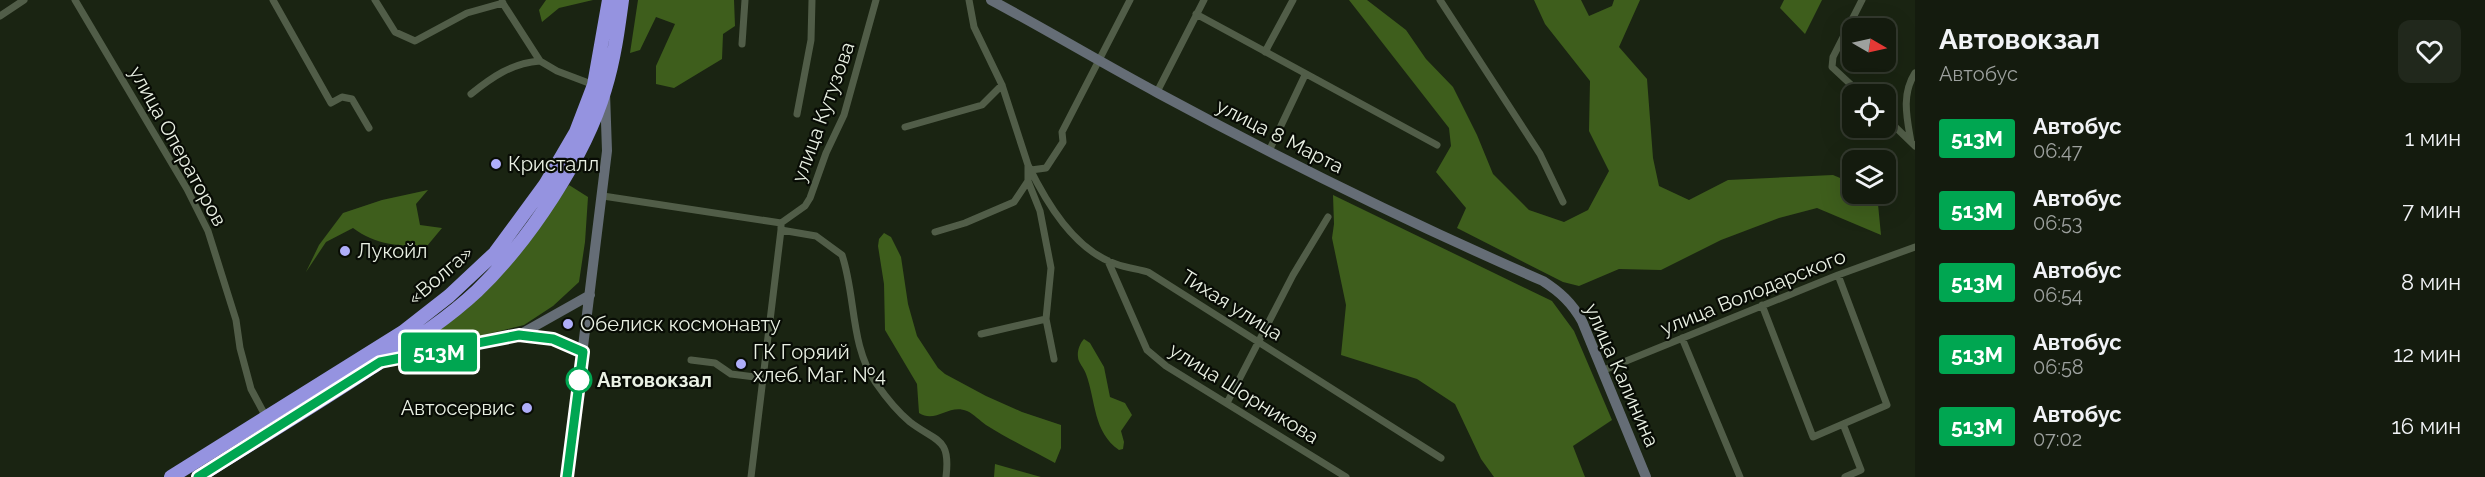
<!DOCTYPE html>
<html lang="ru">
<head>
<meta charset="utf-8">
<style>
	:root { --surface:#141b0e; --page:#21281c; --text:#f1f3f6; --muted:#9da19e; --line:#33392e }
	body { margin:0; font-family:Raleway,sans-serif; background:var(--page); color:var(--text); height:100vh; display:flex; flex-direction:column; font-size:22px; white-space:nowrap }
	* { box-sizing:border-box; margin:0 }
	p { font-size:20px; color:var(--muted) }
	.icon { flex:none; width:33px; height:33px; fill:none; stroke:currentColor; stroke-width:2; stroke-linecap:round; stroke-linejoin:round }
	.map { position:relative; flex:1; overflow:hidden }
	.drawer { display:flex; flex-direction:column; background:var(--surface); width:570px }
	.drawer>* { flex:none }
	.badge { padding:0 12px; border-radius:4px; font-size:21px; line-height:39px }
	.needle { width:39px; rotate:99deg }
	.buttons { position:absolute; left:1842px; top:18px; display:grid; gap:12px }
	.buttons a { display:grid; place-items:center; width:54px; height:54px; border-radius:12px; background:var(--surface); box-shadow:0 6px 24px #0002,0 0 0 2px var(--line); font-size:30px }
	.map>.badge { position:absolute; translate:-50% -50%; box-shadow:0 0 0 3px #fff }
	.round { display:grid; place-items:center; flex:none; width:63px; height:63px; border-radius:12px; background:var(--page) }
	.head { display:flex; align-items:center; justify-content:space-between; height:102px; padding:0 24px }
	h1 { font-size:28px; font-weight:700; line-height:45px }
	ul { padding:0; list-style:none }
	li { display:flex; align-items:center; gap:18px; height:72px; padding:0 24px }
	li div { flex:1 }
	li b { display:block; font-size:22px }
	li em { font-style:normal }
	li .badge { min-width:66px; font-weight:700; text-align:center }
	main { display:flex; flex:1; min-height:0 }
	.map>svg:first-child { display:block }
</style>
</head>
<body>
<main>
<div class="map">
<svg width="1915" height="477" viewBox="0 0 1915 477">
	<rect width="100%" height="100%" fill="#1a2412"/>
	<path fill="#3e5e1c" d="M546,0H593L559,8L542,22L539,10Z
		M638,0H734L735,26L723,34L722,59L674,88L656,84V66L675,24L656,17L640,50L630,53Z
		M1349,0H1367L1406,30L1426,59L1453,87L1477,135L1493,174L1529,210L1564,222L1588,210L1609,171L1589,131L1590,81L1545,24L1534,0H1581L1589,16L1612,6L1614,0H1640L1619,47L1647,79L1653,158L1659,186L1689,200L1728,180L1833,175L1852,183V194H1877L1881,235L1817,208L1779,218L1721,240L1661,270L1619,269L1579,286L1563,282L1457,228L1466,208L1436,172L1451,146L1449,128Z
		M1784,0H1822L1805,34L1780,8Z
		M569,185L588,197L585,242L579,282L553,306L524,325L421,350L419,343L468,308L507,267Z
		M428,190L416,204L420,225L442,228L427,246C398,246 376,245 353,228L326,242L306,272L319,245L343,213L382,200Z
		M1333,195L1552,301L1574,331L1612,420L1573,446L1585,477H1494L1481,459L1455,404L1417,379L1341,355L1346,305L1332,238L1334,224Z
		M884,233L891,237L901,257L908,304L917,336L938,368L945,374L986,396L1022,412L1061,425V448L1055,463C1032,450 1008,439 986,425C980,421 974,414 967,411C949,403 936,424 919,413L917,384L885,330L884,284L878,246L879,239Z
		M1084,339L1090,343L1104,367L1110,397L1125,403L1132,415L1121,431L1124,442L1123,449L1119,450C1093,432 1096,401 1086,374C1084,368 1078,362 1078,357C1077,351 1080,343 1084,339Z
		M995,464L1041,477H994Z"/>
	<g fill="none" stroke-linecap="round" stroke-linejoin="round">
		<path stroke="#515d48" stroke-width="7" d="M75,0L187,189L208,231L236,320L240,348L251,389L266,417
			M273,0L331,103L342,97L352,99L369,128
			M375,0L395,32L415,41L467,13L503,3
			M969,0L974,27L1002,85L1028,165V181L1040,211L1051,268L1046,319L1054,359
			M1440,0L1540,154L1563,202
			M502,2L540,61L557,71L594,85
			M1196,14L1437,145
			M0,16L24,0
			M742,44L745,0
			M1265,52L1293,0
			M1157,92L1204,0
			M471,94C492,77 512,63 540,61
			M1861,94L1832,67L1833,57L1862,0
			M797,114L811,40L812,0
			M1886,118L1915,146
			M905,127L982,105L1002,85
			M1911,142C1907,118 1901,95 1915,73
			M1269,151L1305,75
			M1028,165C1046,202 1074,250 1116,264C1127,268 1138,269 1148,272L1441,458
			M1031,170L1046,168L1063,142L1062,132L1130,0
			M603,196L781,223V230L816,236L842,255C856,296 850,346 876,383C885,396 898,412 910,422C936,442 951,437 946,477
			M781,223L805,206L810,198L826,153L844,115L876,0
			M935,232L965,223L1014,202L1028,181
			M1108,261L1147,350L1166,366L1346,477
			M1762,305L1813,437L1887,405L1838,275
			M981,334L1046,319
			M1682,338L1740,477
			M691,360L715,363L731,374L763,378
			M1604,370L1838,275L1915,247
			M1227,403L1293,275L1328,217
			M1843,424L1861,470L1845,477
			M751,477L781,230"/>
		<path stroke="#656d76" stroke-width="10" d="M991,0C1047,30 1102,63 1158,93C1284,161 1412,224 1543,281C1560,292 1572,303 1582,321L1646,477
			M519,335L553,339L583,352
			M384,362L519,335L590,295
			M567,477L607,151L605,93"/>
		<path stroke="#9593e0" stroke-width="14" d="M171,477L403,332L449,296L495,253L545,185L576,132L594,85L609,0
			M198,477C255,441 314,406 371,368C408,344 445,321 477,291C528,242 585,157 605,89C614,60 618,30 622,0"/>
	</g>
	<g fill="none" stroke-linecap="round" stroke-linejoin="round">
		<g stroke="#fff" stroke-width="14">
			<path id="line" d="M198,477L380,362L519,335L553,339L583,352L567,477"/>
		</g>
		<use href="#line" stroke="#00a651" stroke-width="9"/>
	</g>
	<g fill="#afaefa" stroke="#080c05" stroke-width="2">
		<circle cx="496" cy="164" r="6"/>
		<circle cx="345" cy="251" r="6"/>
		<circle cx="568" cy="324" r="6"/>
		<circle cx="741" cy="364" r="6"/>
		<circle cx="527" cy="408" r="6"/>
	</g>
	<circle fill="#fff" stroke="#00a651" stroke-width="3" cx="579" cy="380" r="12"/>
	<g text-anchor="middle" stroke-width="4.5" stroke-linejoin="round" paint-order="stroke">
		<g font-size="20" fill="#eaf1e4" stroke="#080c05">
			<text transform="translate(823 112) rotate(-70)" y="7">улица Кутузова</text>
			<text transform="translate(1280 136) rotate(27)" y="7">улица 8 Марта</text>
			<text transform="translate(178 146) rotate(61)" y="7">улица Операторов</text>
			<text transform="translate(440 275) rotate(-41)" y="7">«Волга»</text>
			<text transform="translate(1753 292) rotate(-22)" y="7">улица Володарского</text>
			<text transform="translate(1232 305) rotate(32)" y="7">Тихая улица</text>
			<text transform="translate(1622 375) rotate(66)" y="7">улица Калинина</text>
			<text transform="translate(1244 393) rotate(32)" y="7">улица Шорникова</text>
		</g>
		<g font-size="20" fill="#eaf1e4" stroke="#080c05" text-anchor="start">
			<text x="508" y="171">Кристалл</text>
			<text x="357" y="258">Лукойл</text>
			<text x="580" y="331">Обелиск космонавту</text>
			<text x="753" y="359">ГК Горяий<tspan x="753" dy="23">хлеб. Маг. №4</tspan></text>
			<text x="515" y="415" text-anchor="end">Автосервис</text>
		</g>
		<g font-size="20" font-weight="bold" fill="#eaf1e4" stroke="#080c05" text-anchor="start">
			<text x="597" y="387">Автовокзал</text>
		</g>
	</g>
</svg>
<div class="buttons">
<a><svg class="needle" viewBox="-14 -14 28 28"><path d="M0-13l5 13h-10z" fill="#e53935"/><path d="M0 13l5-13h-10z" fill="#9da19e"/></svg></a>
<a><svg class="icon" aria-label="locate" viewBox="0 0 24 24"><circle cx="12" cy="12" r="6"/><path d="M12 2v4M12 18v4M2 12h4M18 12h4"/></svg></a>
<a><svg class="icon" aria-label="layers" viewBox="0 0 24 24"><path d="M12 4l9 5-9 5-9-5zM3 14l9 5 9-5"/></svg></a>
</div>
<b class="badge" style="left:439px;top:352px;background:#00a651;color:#fff">513М</b>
</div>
<section class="drawer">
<div class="head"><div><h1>Автовокзал</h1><p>Автобус</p></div><a class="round"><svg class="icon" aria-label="heart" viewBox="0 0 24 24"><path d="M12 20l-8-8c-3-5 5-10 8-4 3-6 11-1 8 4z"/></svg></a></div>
<ul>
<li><span class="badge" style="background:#00a651;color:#fff">513М</span><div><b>Автобус</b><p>06:47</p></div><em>1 мин</em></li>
<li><span class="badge" style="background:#00a651;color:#fff">513М</span><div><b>Автобус</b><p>06:53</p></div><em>7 мин</em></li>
<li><span class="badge" style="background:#00a651;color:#fff">513М</span><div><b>Автобус</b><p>06:54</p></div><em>8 мин</em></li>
<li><span class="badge" style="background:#00a651;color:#fff">513М</span><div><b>Автобус</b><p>06:58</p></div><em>12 мин</em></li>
<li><span class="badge" style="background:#00a651;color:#fff">513М</span><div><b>Автобус</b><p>07:02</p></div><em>16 мин</em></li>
</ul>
</section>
</main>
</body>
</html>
